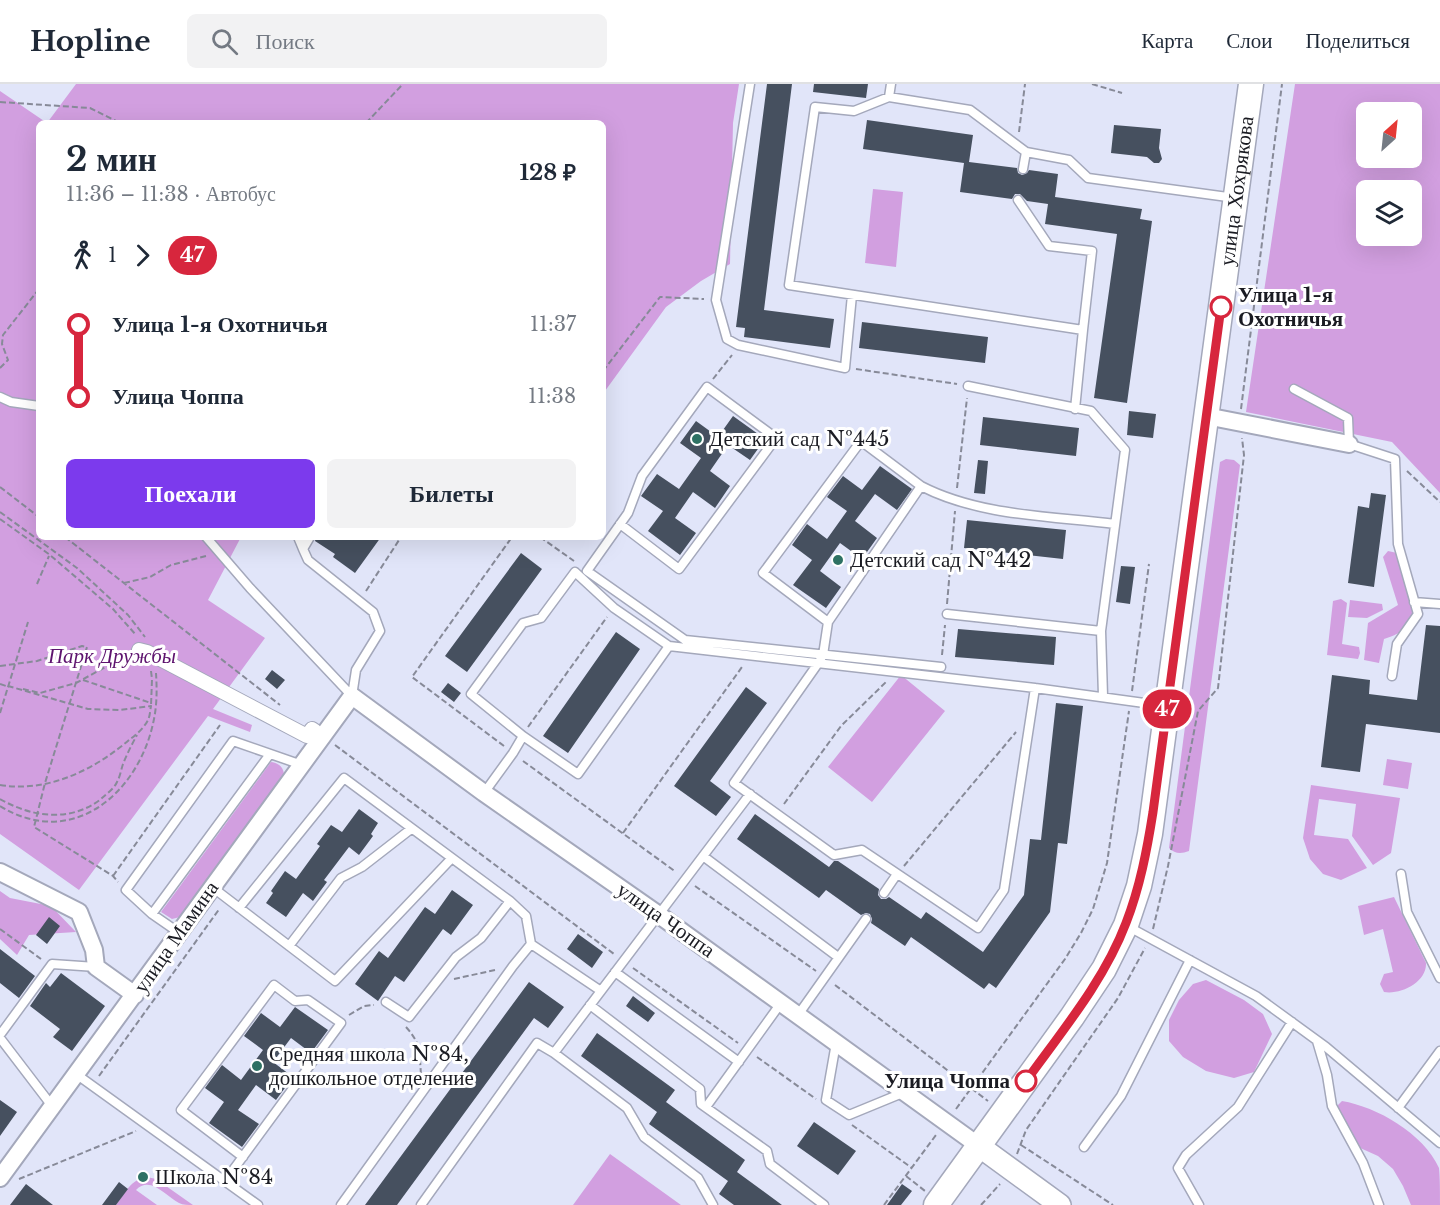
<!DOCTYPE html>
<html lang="ru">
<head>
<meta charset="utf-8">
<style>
	:root { --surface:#fff; --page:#f2f2f3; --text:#1f2937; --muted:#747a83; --line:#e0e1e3; --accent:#7c3aed }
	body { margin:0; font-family:"Libre Baskerville",serif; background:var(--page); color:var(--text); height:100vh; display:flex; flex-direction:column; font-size:22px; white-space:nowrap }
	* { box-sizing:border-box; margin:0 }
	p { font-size:20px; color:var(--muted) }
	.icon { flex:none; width:33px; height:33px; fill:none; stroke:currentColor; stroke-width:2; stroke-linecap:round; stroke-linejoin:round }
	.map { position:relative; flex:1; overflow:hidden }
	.drawer { position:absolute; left:36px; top:36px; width:570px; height:420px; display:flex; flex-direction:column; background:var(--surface); border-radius:9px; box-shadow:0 6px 24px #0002 }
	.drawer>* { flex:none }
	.badge { padding:0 12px; border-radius:20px; font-size:21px; line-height:39px }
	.needle { width:39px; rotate:27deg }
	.fabs { position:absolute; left:1356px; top:18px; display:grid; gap:12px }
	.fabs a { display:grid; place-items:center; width:66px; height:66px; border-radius:9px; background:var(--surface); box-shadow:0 6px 24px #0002; font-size:30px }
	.map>.badge { position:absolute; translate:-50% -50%; box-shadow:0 0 0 3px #fff }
	.legs { display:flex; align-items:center; gap:9px; height:66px; padding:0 30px; font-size:20px }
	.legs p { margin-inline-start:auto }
	.overview { display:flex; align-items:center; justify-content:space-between; height:102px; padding:0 30px }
	h1 { font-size:33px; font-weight:800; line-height:45px }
	.primary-button { display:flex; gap:12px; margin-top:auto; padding:12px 30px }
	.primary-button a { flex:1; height:69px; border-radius:9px; background:var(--accent); color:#fff; font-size:24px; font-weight:800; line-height:69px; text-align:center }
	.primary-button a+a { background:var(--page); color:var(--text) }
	ul { padding:0 30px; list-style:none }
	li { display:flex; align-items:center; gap:21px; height:72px; font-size:22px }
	li i { display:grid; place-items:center; width:9px; height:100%; margin:0 8px; background:currentColor }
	li i::after { content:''; width:15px; height:15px; margin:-8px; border:4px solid; border-radius:50%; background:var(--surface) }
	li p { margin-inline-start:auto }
	li:first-child i { background:linear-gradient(#0000 50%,currentColor 0) }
	li:last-child i { background:linear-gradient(currentColor 50%,#0000 0) }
	header { display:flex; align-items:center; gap:36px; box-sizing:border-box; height:84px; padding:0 30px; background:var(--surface); border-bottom:2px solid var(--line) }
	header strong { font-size:28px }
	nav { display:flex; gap:33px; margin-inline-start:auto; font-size:21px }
	.search { width:420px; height:54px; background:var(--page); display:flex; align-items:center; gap:15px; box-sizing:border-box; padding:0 21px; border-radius:9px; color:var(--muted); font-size:22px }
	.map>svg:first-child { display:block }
</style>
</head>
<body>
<header>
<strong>Hopline</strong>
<div class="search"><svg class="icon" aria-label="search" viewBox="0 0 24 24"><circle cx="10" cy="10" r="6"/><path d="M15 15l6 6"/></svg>Поиск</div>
<nav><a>Карта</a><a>Слои</a><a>Поделиться</a></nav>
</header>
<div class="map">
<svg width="1440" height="1121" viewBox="0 0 1440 1121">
	<rect width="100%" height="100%" fill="#e1e5f9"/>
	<path fill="#d29fe0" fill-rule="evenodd" d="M76,0H739L733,39L730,180L701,197L666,223L605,307L603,305V39H39V453H241L208,516L265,554L213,625L252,641L250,648L208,632L79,806L0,750V7L47,39Z
		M1295,0H1440V409L1392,358L1246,328ZM1366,28H1412V74H1366ZM1366,106H1412V152H1366Z
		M873,105L903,108L896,183L865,179Z
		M1226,375L1234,376L1240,381L1189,767C1181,770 1175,770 1169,764L1220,378Z
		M1388,467L1397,469C1400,481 1404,493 1408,505C1417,535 1414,545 1384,555L1379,579L1364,576L1368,539L1398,521L1383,473Z
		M1341,515L1347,519L1342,560L1359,563L1360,569L1358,575L1327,571L1333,517Z
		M1350,516L1382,520L1383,526L1367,534L1348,533Z
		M901,591L945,627L872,718L828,683Z
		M1387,675L1412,679L1408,705L1383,701Z
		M271,678C280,679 285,685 284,694L180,833L172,835L161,828Z
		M1311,701L1400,714L1391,769L1373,781L1352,752L1356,720L1319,715L1314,751L1348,755L1367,784L1341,796L1323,790L1310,775L1303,754Z
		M0,807L10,814L51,822L76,848L29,851L17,871L0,855Z
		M1394,813L1426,879C1427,898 1401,911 1384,908L1380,900L1384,890L1393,888L1383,845L1364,851L1358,822Z
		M1206,896L1244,916L1263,930L1272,950L1254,988L1234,994L1206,987L1183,973L1169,957V936L1179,916L1193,900Z
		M1342,1017C1377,1023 1423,1049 1439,1084C1440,1093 1440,1110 1440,1121H1411L1403,1102L1393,1085L1378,1072L1358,1063L1334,1025Z
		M610,1070L681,1121H573Z
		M147,1093L156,1095L193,1121C188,1121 183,1121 179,1119C166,1112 150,1091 136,1106L157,1121H116C125,1109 131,1095 147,1093Z"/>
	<path fill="#46505f" d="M767,0H792L764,226L834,235L830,264L744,253L745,244L736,243Z
		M814,0H868L866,14L813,8Z
		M867,36L973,51L969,78L1017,84L1018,89L1022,91L1027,89L1029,86L1058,90L1055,113L1142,125L1140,135L1152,137L1127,319L1094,314L1117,150L1045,140L1048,120L1027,117L1020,110H1015L1012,115L960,108L964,79L863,65Z
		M1114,41L1161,45L1159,64L1162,75L1159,79H1154L1147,73L1111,69Z
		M862,238L988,253L985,279L859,264Z
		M1129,327L1156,330L1153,354L1127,351Z
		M733,332L765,355L750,376L728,361L710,387L730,402L715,424L693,408L675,434L696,449L680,471L648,447L663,427L641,412L657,390L679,405L701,374L680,359L696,337L718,353Z
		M983,333L1079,344L1076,372L980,361Z
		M978,376L988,377L985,410L974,409Z
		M880,382L912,405L897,426L875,410L855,437L877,454L862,475L840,459L820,487L841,503L826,524L793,501L812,476L792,461L807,440L827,455L847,427L827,413L843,392L862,406Z
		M1371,409L1386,411L1374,503L1348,499L1358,422L1369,424Z
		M967,436L1066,446L1063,475L964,464Z
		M316,453H381L355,489L333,473L335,470L315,457Z
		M521,469L542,485L467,588L445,572Z
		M1121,482L1135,483L1130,520L1116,518Z
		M1426,541L1440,542V649L1366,640L1360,688L1321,683L1332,591L1370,596L1369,610L1417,616Z
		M958,545L1056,553L1054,581L955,573Z
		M616,548L640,565L568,669L543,652Z
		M272,586L285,596L277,605L265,595Z
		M448,599L461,609L454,618L441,608Z
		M746,603L767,619L710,697L731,713L716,732L674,702Z
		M1056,619L1083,622L1067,760L1058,759L1050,828L996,904L989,899L984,905L911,853L905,862L871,839L872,835L870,830L866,829L861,831L826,806L819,814L737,755L755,730L829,783L834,777H838L879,805L878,811L881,815H886L889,813L921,835L926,828L983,868L1024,811L1030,755L1041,756Z
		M359,725L378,739L371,750L373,752L359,771L349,763L324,796L327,798L313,817L303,809L286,833L266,819L273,809L271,807L285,787L296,795L320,762L317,760L331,741L342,748Z
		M452,806L473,821L451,851L443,845L404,898L395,892L378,917L355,900L379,867L388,874L425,823L435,830Z
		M49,833L60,842L47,860L36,851Z
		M578,850L603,868L592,884L567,865Z
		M0,865L35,892L19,914L0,899Z
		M61,889L105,922L72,967L53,953L60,945L30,922L46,899L50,903Z
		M529,898L564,923L548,944L534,934L397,1121H365Z
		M633,912L655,929L648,938L626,922Z
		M295,923L328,946L311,969L291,954L273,978L293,993L276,1016L256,1001L238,1026L259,1040L242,1063L209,1039L224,1018L205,1004L222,981L241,996L263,966L244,952L261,929L280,943Z
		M597,949L675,1006L666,1018L745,1076L737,1088L782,1121H734L719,1110L728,1097L649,1040L657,1028L581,972Z
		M0,1016L17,1028L0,1052Z
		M814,1038L856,1067L838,1091L797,1062Z
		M119,1098L128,1105L116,1121H102Z
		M26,1100L53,1121H10Z
		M902,1100L912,1107L901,1121H887Z"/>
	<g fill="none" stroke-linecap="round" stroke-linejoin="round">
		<g stroke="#a4a8bb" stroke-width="11">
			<path id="service" d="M750,0L716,216L727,255L738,261L845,284L852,211
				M889,13L891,0
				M1023,85L1026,68
				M1018,116L1049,162L1092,167L1083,246
				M968,302L1091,327L1125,366L1101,547L1103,612
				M1294,305L1348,334L1349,360L1395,375L1398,460L1418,530L1397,560L1392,592
				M0,313L11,318L39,322
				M1075,325L1083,246L789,201L815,23L854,27L889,13L970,26L1026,68L1069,76L1088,94L1235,114
				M620,440L679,485L776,354L707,303L642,392L628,429L587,487L685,556L941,583
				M206,453L250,504L352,612
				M298,453L303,465
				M310,453L303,465L308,476L373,528L380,547L356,586L352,612
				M1414,518L1440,520
				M947,530L1101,547
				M828,538L763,489L861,357L921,402
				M1035,604L1004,806L978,844L862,766L834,771L734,699L819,578L823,571L828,538L921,402C979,432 1050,432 1115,440
				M523,652L578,690L669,562
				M484,709L513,669L523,652L471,610L523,539L541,534L575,488L614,524L669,562L1035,604L1166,622
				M703,772L838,873
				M1401,790L1407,828L1440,894
				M212,803L335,897L451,775
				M884,809L897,790
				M239,824L344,694L510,817L526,832L531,860L601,907
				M152,830L270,670
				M1129,843L1256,912L1326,963L1440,1059
				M178,848L152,830L126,806L233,657L302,681
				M289,862L341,794L362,783L411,745
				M615,888L739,978
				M386,918L409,933L456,873L481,854L510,817
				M590,921L700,1005L701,1020L767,1067L770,1080L824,1121
				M798,931L866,835
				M0,951L52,880L96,883
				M0,954L52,1022
				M1317,957L1327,991L1332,1022L1363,1079L1379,1121
				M836,959L826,1016L849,1031L905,1008
				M554,969L627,1024L644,1053L698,1094L713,1121
				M76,990L258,1121
				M706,1023L781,919
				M1398,1024L1440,967
				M1084,1063L1121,1012L1190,876
				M225,1097L341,939L308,916L295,917L274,901L181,1026L243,1073
				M341,1121L513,882L531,860
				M421,1121L537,959L554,969L750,710
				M1199,1121L1178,1084L1186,1071L1238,1023L1292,938"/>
		</g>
		<g stroke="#a4a8bb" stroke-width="16">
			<path id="pedestrian" d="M139,566L147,568L307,652L312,645L315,647"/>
		</g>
		<g stroke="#a4a8bb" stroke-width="20">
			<path id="minor" d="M1206,332L1349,360
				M0,788L79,828L94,866L96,883L135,911
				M0,1094L352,612L484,709L659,831L979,1062"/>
		</g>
		<g stroke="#a4a8bb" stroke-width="24">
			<path id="tertiary" d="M979,1062L1060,1121"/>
		</g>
		<g stroke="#a4a8bb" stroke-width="27">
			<g id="secondary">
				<path id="s1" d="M936,1121L1072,933L1104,885L1126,841L1139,802L1150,750L1251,0"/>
			</g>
		</g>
		<path stroke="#878a98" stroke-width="2" stroke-dasharray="6 3" stroke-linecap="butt" d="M1092,0L1122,9
			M0,18L90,24L120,39
			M366,39L403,0
			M1019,48L1025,0
			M0,284L8,276L2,260L3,251L39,205
			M856,285L957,300
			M603,287L660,213L704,215
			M713,295L732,271
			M1241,325L1282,0
			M1407,387L1440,418
			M0,403L39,433
			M957,404L967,314
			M0,428L77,484L128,531L145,553
			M0,435L50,471L113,525L136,551
			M65,453L280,621
			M540,453L574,477
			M124,499L150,493L171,481L206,472
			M37,500L49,472
			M366,507L401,453
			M947,520L955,427
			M942,571L945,541
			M0,582L37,577L82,562L87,563L45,699L34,743L113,792L118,798
			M151,587L152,595L151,622
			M83,596L151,619
			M0,600L9,603
			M23,605L40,609L76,599L124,573
			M1132,607L1149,480
			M0,629L28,538
			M528,643L607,533
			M335,661L614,870
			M504,662L412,593L512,453
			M523,677L676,788
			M0,701C47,709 94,686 129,656C136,651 144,644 148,636C150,632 150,627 151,622L120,626L88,625L8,602
			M0,715C31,733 70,739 101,715C106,710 114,705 117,698C120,693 121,686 123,680C127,670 132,660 137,651
			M784,720L841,642L886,598
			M0,722C73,767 140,708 154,635C157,620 157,605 156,589
			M623,749L742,583
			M904,782L1016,648
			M113,792L220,641
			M695,802L816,887
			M0,845L41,875
			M1153,845L1168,782L1198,627L1218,604L1244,371L1242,354
			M633,884L738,959
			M454,895L495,886
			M835,901L988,1017
			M349,931L364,922L374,921
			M406,943C422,961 419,968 421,990
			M757,973L816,1015
			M99,992L220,824
			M956,1025L1065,875L1081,849L1093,825L1107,779L1129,627
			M852,1041L912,1084
			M1021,1061L1113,1121
			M1017,1070L1026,1046L1118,914L1145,864
			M906,1092L925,1107
			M19,1095L136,1047
			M884,1121L936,1051
			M981,1121L1000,1100"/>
		<use href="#service" stroke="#fff" stroke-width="8"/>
		<use href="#pedestrian" stroke="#fff" stroke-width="14"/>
		<use href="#minor" stroke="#fff" stroke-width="16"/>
		<use href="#tertiary" stroke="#fff" stroke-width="21"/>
		<use href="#secondary" stroke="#fff" stroke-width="24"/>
	</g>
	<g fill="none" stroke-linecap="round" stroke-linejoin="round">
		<g stroke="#fff" stroke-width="14">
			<path id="line-1" d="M1026,997C1062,947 1104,897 1126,839C1140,803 1147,766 1153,728L1221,223"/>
		</g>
		<use href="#line-1" stroke="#d7263d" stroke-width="9"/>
	</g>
	<g fill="#fff" stroke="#d7263d" stroke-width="3">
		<circle cx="1221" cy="223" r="10"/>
		<circle cx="1026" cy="997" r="10"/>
	</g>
	<g fill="#2e7163" stroke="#fff" stroke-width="2">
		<circle cx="697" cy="355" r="6"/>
		<circle cx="838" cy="476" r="6"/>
		<circle cx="257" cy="982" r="6"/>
		<circle cx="143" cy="1093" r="6"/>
	</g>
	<g text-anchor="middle" stroke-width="6" stroke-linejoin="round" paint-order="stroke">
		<g font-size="21" fill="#1a1b22" stroke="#fff">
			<text dy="7" stroke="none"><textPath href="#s1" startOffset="1082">улица Хохрякова</textPath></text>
			<text transform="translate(666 836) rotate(35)" y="7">улица Чоппа</text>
			<text transform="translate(176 853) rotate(-55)" y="7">улица Мамина</text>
		</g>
		<g font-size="21" font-weight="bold" fill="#1a1b22" stroke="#fff" text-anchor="start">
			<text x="1238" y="218">Улица 1-я<tspan x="1238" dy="24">Охотничья</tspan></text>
			<text x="1010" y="1004" text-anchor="end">Улица Чоппа</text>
		</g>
		<g font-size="21" fill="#1a1b22" stroke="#fff" text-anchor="start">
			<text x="709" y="362">Детский сад №445</text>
			<text x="850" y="483">Детский сад №442</text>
			<text x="269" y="977">Средняя школа №84,<tspan x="269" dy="24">дошкольное отделение</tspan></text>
			<text x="155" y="1100">Школа №84</text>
		</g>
		<g font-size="21" font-style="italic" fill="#5d136e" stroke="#fff">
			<text x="112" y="579">Парк Дружбы</text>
		</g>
	</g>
</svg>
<div class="fabs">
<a><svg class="needle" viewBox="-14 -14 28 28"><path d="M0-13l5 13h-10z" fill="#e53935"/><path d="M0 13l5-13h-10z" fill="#747a83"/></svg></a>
<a><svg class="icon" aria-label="layers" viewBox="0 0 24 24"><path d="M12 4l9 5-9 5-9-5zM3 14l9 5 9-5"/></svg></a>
</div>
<b class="badge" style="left:1167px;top:625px;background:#d7263d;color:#fff">47</b>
<section class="drawer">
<div class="overview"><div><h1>2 мин</h1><p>11:36 – 11:38 · Автобус</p></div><b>128 ₽</b></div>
<div class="legs"><svg class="icon" aria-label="walk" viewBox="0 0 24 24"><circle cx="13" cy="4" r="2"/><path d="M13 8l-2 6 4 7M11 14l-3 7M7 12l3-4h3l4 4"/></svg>1<svg class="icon" aria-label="forward" viewBox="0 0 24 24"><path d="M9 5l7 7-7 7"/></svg><b class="badge" style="background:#d7263d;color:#fff">47</b></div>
<ul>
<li><i style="color:#d7263d"></i><b>Улица 1-я Охотничья</b><p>11:37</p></li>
<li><i style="color:#d7263d"></i><b>Улица Чоппа</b><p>11:38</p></li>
</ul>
<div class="primary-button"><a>Поехали</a><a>Билеты</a></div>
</section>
</div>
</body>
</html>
